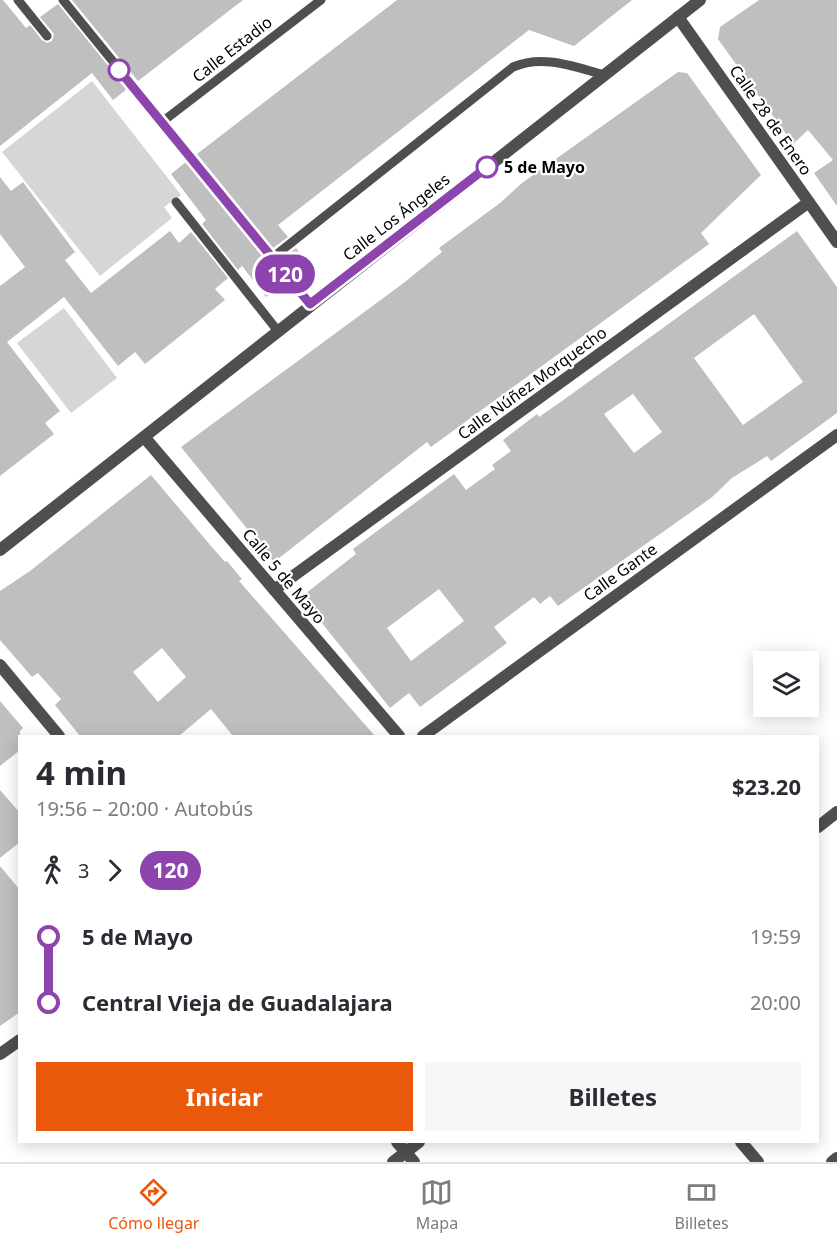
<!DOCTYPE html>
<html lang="es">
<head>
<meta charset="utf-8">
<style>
	:root { --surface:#fff; --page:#f7f7f7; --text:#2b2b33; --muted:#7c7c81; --line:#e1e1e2; --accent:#ea580c }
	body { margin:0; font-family:"Noto Sans",sans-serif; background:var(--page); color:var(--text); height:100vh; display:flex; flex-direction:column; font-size:22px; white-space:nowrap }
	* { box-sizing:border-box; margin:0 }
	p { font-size:20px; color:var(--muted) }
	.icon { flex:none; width:33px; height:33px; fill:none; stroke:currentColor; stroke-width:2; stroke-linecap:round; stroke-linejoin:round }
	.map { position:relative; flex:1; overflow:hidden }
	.panel { position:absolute; left:18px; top:735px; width:801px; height:408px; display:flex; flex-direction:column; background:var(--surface); border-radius:0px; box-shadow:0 3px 15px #0003 }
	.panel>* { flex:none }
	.badge { padding:0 12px; border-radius:20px; font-size:21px; line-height:39px }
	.controls { position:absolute; left:753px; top:651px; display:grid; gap:12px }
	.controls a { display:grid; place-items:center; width:66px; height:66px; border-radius:0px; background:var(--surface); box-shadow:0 3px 15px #0003; font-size:30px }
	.map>.badge { position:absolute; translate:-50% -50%; box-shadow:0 0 0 3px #fff }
	.legs { display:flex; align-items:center; gap:9px; height:66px; padding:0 18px; font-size:20px }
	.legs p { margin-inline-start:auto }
	.head { display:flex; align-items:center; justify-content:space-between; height:102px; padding:0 18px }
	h1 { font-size:33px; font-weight:700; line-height:45px }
	.cta { display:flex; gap:12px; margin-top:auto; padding:12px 18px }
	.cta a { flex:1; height:69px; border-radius:0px; background:var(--accent); color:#fff; font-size:24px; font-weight:700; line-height:69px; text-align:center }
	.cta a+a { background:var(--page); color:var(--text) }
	ul { padding:0 18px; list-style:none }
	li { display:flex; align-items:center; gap:21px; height:66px; font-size:22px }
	li i { display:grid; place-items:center; width:9px; height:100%; margin:0 8px; background:currentColor }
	li i::after { content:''; width:15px; height:15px; margin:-8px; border:4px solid; border-radius:50%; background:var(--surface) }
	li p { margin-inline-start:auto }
	li:first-child i { background:linear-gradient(#0000 50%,currentColor 0) }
	li:last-child i { background:linear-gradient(currentColor 50%,#0000 0) }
	.tab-bar { display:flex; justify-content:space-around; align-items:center; height:84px; border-top:2px solid var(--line); background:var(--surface); font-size:16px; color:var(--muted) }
	.tab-bar a { display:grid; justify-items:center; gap:3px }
	.tab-bar .on { color:var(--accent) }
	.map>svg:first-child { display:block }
</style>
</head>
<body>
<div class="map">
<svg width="837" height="1162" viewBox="0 0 837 1162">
	<rect width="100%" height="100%" fill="#fff"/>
	<path fill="#d6d6d6" d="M92,81L181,195L164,207L172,218L100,276L2,152Z
		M64,308L117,378L71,413L17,343Z"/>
	<path fill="#bfbfbf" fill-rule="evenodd" d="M0,0H3L26,28L30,25L42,40L47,43L52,41L54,34L40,17L58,4L127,89L113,100L92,73L0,146Z
		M72,0H243L138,81Z
		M397,0H632L574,46L529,30L278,225L288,237L273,248L197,154Z
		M759,0H837V206L814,173L833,160L808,130L793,144L718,39L720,27Z
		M678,72L687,73L761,175L701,233L709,244L431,447L427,442L274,562L181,447L401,285L442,252L439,248L500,203L522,183Z
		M186,162L284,283L266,297L242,266L238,270L202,224L206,220L171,174Z
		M0,177L11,191L23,182L75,252L65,260L91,293L170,231L179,243L191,232L228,278L215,289L225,300L145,364L135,352L118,366L64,297L7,342L60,411L45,423L54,434L0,476V286L25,267L0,234Z
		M797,231L837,287V413L771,461L767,456L732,478L711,498L558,606L550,596L540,604L534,597L494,627L507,643L420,707L409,693L390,708L301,597L356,554L353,549L454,474L466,490L495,469L492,465L511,451L503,440L537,414L539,417L562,401ZM754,314L803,382L743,425L694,358ZM633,394L662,432L634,453L604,414ZM439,589L464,621L411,661L387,628Z
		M296,248L308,263L294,274L282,259Z
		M151,475L211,546L225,562L227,561L242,579L239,581L375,736H233L211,709L179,736H80L55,705L61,699L38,673L32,677L0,640V591L30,571ZM162,648L186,677L158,702L133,672Z
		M0,701L23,728L20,731V750L0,766Z
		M0,790L20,813V842L0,858Z
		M0,866L20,890V1012L0,1026Z"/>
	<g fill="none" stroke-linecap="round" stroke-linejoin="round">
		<path stroke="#4f4f4f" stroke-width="9" d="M18,0L47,36
			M63,0L310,304
			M162,122L321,0
			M176,202L277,330
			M272,258L513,67C544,54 574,67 605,75"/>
		<path stroke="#4f4f4f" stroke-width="12" d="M678,17L837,242
			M145,438L399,736
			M274,590L809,202
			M0,665L59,736
			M423,736L837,435
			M818,827L837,812
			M0,1054L20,1040
			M397,1142L414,1162
			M741,1142L758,1162
			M393,1162L419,1142
			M832,1162L837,1158"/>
		<path stroke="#4f4f4f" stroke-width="12" d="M0,550L700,0"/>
	</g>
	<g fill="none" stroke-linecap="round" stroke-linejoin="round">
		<g stroke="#fff" stroke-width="14">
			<path id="line-1" d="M119,70L310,304L487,167"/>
		</g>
		<use href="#line-1" stroke="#8e44ad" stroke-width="9"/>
	</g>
	<g fill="#fff" stroke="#8e44ad" stroke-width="3">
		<circle cx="119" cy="70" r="10"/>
		<circle cx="487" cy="167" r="10"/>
	</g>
	<g text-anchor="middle" stroke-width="4.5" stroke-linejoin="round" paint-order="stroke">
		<g font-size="16" fill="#000" stroke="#fff">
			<text transform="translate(232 49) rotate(-38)" y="6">Calle Estadio</text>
			<text transform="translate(771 120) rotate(55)" y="6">Calle 28 de Enero</text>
			<text transform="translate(396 217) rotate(-38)" y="6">Calle Los Ángeles</text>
			<text transform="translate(532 383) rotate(-36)" y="6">Calle Núñez Morquecho</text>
			<text transform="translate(620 572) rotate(-36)" y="6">Calle Gante</text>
			<text transform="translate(284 576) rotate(50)" y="6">Calle 5 de Mayo</text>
		</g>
		<g font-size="16" font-weight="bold" fill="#000" stroke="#fff" text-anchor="start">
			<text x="504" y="173">5 de Mayo</text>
		</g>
	</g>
</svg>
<div class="controls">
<a><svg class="icon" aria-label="layers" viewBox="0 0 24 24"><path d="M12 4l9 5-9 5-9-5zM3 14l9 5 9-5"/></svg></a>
</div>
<b class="badge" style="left:285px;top:274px;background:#8e44ad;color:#fff">120</b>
<section class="panel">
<div class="head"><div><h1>4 min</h1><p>19:56 – 20:00 · Autobús</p></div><b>$23.20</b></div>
<div class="legs"><svg class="icon" aria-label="walk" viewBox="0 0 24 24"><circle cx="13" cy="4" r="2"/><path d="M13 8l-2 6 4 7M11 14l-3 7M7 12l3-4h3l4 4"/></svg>3<svg class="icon" aria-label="forward" viewBox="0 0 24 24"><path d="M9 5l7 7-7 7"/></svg><b class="badge" style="background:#8e44ad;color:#fff">120</b></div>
<ul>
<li><i style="color:#8e44ad"></i><b>5 de Mayo</b><p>19:59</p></li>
<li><i style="color:#8e44ad"></i><b>Central Vieja de Guadalajara</b><p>20:00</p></li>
</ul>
<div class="cta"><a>Iniciar</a><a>Billetes</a></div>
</section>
</div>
<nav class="tab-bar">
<a class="on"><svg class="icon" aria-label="directions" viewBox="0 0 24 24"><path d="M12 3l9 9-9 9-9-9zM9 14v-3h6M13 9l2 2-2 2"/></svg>Cómo llegar</a>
<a><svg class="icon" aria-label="map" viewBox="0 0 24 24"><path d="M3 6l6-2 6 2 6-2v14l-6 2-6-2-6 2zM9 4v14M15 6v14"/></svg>Mapa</a>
<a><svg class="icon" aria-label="tickets" viewBox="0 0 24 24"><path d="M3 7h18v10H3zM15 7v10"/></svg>Billetes</a>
</nav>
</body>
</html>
